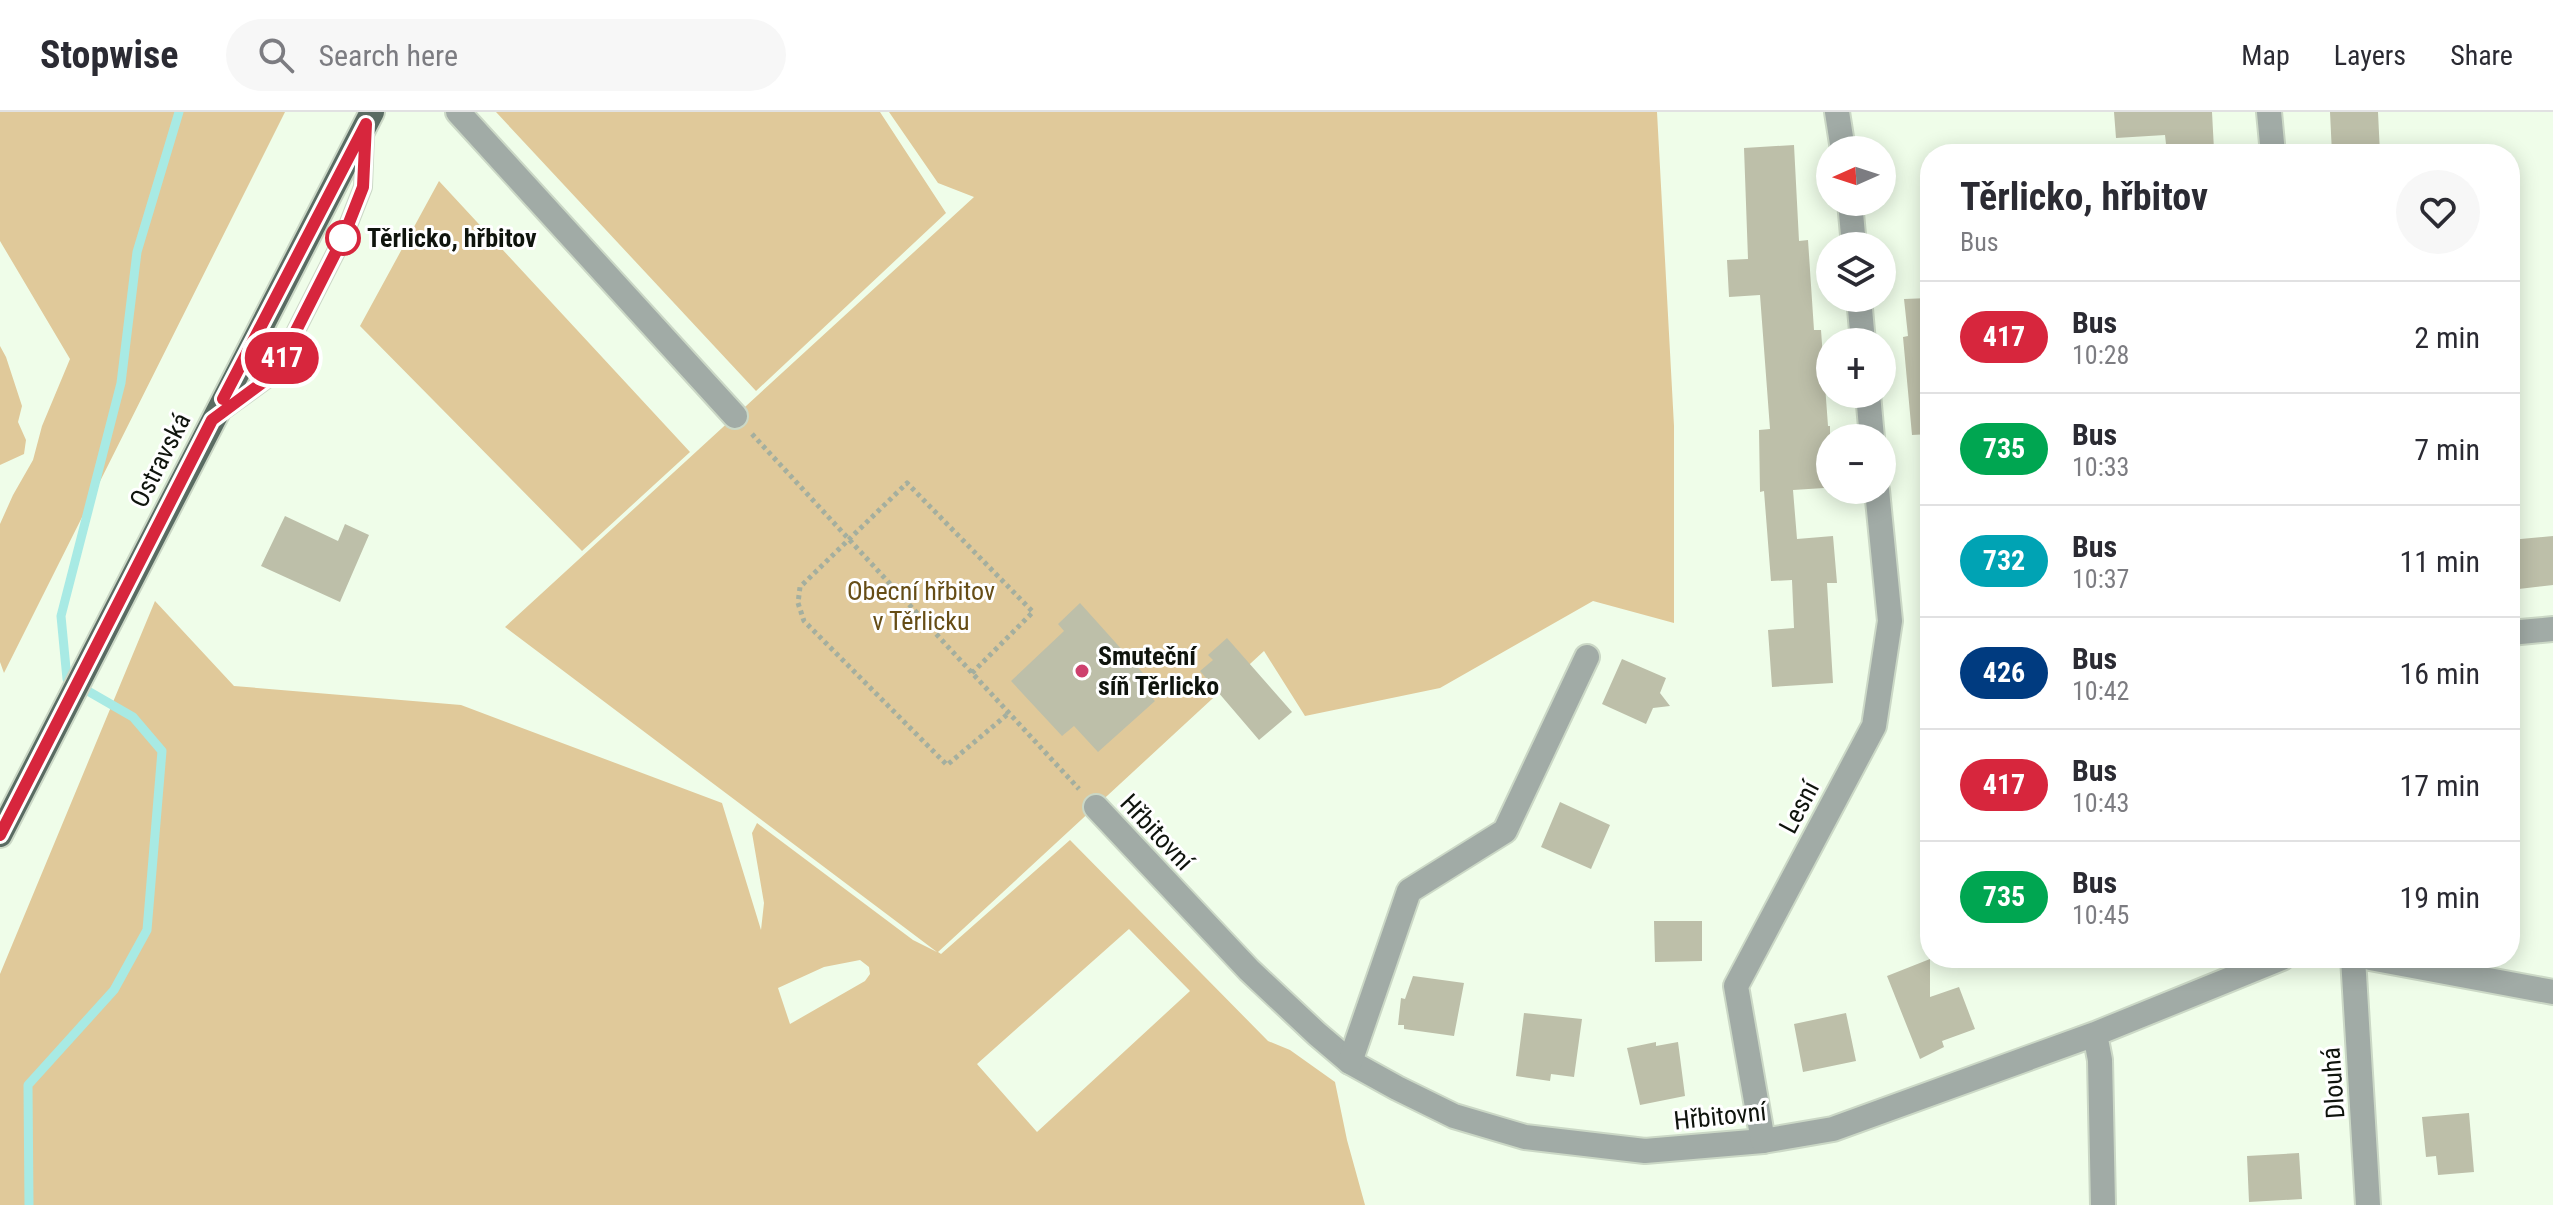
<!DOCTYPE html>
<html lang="en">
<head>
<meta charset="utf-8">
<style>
	:root { --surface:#fff; --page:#f7f7f7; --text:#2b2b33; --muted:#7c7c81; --line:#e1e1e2 }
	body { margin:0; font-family:"Roboto Condensed",sans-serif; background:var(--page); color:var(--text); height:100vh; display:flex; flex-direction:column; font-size:30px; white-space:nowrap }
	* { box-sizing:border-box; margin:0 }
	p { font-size:26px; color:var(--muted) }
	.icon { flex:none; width:44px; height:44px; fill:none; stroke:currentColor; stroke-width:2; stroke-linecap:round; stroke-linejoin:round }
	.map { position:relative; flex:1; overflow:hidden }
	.sheet { position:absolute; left:1920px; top:32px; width:600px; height:824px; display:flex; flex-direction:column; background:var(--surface); border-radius:32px; box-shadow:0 4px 20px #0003 }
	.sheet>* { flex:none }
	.badge { padding:0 16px; border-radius:26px; font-size:28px; line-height:52px }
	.needle { width:52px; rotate:267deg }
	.buttons { position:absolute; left:1816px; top:24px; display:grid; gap:16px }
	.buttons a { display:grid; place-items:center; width:80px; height:80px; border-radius:50%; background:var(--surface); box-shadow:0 4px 20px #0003; font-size:40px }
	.map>.badge { position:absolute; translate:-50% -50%; box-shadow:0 0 0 4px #fff }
	.round { display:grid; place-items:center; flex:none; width:84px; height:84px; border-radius:42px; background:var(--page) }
	.summary { display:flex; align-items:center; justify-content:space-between; height:136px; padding:0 40px }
	h1 { font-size:38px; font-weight:700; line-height:60px }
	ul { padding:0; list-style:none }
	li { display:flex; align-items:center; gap:24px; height:112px; padding:0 40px; border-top:2px solid var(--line) }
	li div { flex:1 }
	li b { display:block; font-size:30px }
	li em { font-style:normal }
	li .badge { min-width:88px; font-weight:700; text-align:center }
	header { display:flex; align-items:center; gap:48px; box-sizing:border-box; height:112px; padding:0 40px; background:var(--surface); border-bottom:2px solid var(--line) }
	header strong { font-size:38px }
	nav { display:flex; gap:44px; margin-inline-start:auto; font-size:28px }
	.search { width:560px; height:72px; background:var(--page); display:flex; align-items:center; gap:20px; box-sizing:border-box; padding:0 28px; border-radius:44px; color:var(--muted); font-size:30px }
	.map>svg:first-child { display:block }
</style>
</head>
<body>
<header>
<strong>Stopwise</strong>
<div class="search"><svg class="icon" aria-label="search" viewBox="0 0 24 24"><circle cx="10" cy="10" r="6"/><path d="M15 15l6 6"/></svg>Search here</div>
<nav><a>Map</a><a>Layers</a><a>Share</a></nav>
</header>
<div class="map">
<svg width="2553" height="1093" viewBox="0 0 2553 1093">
	<rect width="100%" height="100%" fill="#effde9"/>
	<path fill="#e0c99a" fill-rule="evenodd" d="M0,0H285L4,561L0,550V412L13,383L33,348L42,314L70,247L0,129Z
		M496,0H880L946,101L756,279Z
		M889,0H1657L1674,314V511L1593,489L1440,576L1305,604L1264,539L938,840L941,842L1070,728L1268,929L1290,938L1335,970L1347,1028L1365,1093H0V862L155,489L234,574L461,593L722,691L761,818L764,791L752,721L757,711L913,828L937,840L505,515L974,85L938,71ZM1129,817L1190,879L1037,1020L977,952ZM860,848L869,855L870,862L865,869L790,912L778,876L824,855Z
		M439,69L690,340L582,439L360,214Z
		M0,234L6,245L22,294L18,310L26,328L24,342L0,353Z"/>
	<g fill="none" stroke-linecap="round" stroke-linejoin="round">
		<path stroke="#a8eae4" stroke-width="9" d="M29,1093L28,973L114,878L147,818L162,639L133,605L67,567L61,504L121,271L137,140L179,0"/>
	</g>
	<path fill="#bdbfa9" d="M2114,0H2212L2214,38L2167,41L2165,23L2116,26Z
		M2330,0H2378L2380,42H2332Z
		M1794,33L1799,129L1808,128L1814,218H1821L1828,314H1830V339H1822L1824,376L1793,378L1797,427L1833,424L1837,471H1827L1833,571L1772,575L1768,518L1794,516L1792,468L1771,469L1764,379L1760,380L1759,318L1770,317L1760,183L1729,185L1727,148L1748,147L1744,36Z
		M1930,186V322L1912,323L1903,225L1908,224L1904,187Z
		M285,404L338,429L345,412L369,423L340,490L261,454Z
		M2553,424V473L2510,478V428Z
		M1080,491L1160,580L1153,587L1155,589L1098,640L1074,614L1062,624L1011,569L1064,519L1058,512Z
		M1227,526L1292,600L1259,628L1200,559L1213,548L1208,543Z
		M1622,547L1666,566L1660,581L1670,594L1653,596L1646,612L1602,592Z
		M1560,690L1610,713L1591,757L1541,735Z
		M1654,809H1702V849L1655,850Z
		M1930,847V885L1959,875L1975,917L1942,929L1944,935L1920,947L1887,864Z
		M1413,864L1464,871L1454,924L1404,917V913H1398L1401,886L1405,887Z
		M1524,901L1582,907L1574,965L1551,962L1550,969L1516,964Z
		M1846,901L1856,949L1803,960L1794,912Z
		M1656,930V934L1678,930L1685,984L1640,993L1627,936Z
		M2469,1001L2474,1060L2438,1063L2436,1044L2426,1045L2422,1005Z
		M2299,1041L2302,1087L2249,1090L2247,1044Z"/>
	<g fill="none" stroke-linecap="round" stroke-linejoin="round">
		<g stroke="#cbd8c6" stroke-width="20">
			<path id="service" d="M219,302L274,262L343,126L363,75L365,21"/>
		</g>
		<g stroke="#cbd8c6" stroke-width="28">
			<path id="pedestrian" d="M1096,695L1249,858L1317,922L1350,950L1397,976L1454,1004L1525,1025L1645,1039L1763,1029"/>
		</g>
		<g stroke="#cbd8c6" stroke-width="28">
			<path id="minor" d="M458,0L735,304
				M1837,0L1843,38
				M2269,0L2273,42
				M1850,90L1854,134
				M1859,186L1863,230
				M1868,282L1872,326
				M1877,378L1890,509L1874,614L1736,874L1763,1029L1833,1017L2095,922L2282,846
				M2510,521L2553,517
				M2353,846L2368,1093
				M2370,846L2553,880
				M2095,922L2100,948L2103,1093
				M1350,950L1409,779L1505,719L1587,545"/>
		</g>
		<g stroke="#cbd8c6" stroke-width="28">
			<path id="primary" d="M0,723L372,0"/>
		</g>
		<path stroke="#a4af9f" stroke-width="5" stroke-dasharray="4 4" stroke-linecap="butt" d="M752,322L1079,677
			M972,561L1033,500L907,371L800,475L798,491L804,509L947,653L1009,601"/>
		<use href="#service" stroke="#a1aba6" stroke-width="16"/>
		<use href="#pedestrian" stroke="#a1aba6" stroke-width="24"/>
		<use href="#minor" stroke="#a1aba6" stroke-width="24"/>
		<use href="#primary" stroke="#5a6c63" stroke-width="24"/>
	</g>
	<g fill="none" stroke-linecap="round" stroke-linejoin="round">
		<g stroke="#fff" stroke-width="18">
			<path id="line" d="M0,723L212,308L274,262L343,126L363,75L366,12L223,287"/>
		</g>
		<use href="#line" stroke="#d7263d" stroke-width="12"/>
	</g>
	<circle fill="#fff" stroke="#d7263d" stroke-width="4" cx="343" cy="126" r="16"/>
	<circle fill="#ce406d" stroke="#fff" stroke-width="3" cx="1082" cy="559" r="8"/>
	<g text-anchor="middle" stroke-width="6" stroke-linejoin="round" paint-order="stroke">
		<g font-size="26" font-weight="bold" fill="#0f140d" stroke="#fff" text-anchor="start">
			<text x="367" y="135">Těrlicko, hřbitov</text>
		</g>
		<g font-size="26" fill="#0f140d" stroke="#fff">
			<text transform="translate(160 348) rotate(-63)" y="9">Ostravská</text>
			<text transform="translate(1799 695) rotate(-62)" y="9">Lesní</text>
			<text transform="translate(1157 720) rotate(47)" y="9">Hřbitovní</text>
			<text transform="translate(2333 971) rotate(-94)" y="9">Dlouhá</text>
			<text transform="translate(1720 1004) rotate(-6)" y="9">Hřbitovní</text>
		</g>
		<g font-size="26" fill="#664d16" stroke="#fff">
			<text x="921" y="488">Obecní hřbitov<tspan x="921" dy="30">v Těrlicku</tspan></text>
		</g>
		<g font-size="26" font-weight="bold" fill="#0f140d" stroke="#fff" text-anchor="start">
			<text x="1098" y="553">Smuteční<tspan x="1098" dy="30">síň Těrlicko</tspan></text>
		</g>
	</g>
</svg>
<div class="buttons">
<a><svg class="needle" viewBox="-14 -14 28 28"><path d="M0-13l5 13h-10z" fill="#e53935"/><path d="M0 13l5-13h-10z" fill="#7c7c81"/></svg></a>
<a><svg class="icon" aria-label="layers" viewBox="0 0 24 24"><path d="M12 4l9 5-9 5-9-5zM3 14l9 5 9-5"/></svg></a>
<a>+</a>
<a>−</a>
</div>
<b class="badge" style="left:282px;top:246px;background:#d7263d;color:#fff">417</b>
<section class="sheet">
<div class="summary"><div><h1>Těrlicko, hřbitov</h1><p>Bus</p></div><a class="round"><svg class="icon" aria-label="heart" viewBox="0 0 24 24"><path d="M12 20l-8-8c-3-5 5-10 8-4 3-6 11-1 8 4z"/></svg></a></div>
<ul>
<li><span class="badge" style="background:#d7263d;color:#fff">417</span><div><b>Bus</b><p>10:28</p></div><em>2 min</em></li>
<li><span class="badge" style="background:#00a651;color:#fff">735</span><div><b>Bus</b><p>10:33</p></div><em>7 min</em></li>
<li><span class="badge" style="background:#00a3b4;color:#fff">732</span><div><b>Bus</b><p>10:37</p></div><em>11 min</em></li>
<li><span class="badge" style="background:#003b80;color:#fff">426</span><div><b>Bus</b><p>10:42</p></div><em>16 min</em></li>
<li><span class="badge" style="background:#d7263d;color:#fff">417</span><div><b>Bus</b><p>10:43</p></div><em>17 min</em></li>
<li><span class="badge" style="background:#00a651;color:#fff">735</span><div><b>Bus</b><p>10:45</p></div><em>19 min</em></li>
</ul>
</section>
</div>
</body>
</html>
